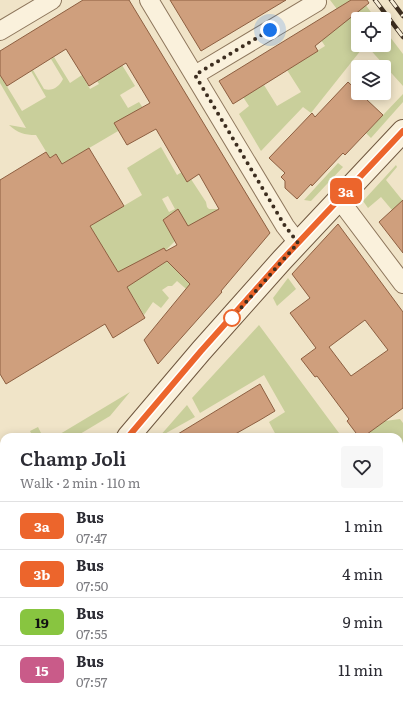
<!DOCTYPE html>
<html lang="en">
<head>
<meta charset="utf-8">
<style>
	:root { --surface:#fff; --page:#f7f7f7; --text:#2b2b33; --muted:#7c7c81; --line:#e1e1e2 }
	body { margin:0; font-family:Literata,serif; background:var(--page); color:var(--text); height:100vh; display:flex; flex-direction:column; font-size:15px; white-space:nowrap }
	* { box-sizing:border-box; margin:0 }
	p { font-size:13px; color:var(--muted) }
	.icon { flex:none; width:22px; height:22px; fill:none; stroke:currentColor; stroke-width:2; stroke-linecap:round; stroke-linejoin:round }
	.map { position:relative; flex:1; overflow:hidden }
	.sheet { position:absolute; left:0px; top:433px; width:403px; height:268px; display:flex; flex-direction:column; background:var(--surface); border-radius:12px 12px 0 0; box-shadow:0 2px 10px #0003 }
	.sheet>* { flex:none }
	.badge { padding:0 8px; border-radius:6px; font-size:14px; line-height:26px }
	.fabs { position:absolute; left:351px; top:12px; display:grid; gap:8px }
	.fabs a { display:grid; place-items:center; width:40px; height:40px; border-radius:4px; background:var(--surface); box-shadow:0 2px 10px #0003; font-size:20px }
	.you { position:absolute; width:20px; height:20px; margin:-10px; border:3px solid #fff; border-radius:50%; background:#1a73e8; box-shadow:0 0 0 6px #1a73e833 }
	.map>.badge { position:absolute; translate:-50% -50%; box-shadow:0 0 0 2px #fff }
	.round { display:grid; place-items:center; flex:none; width:42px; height:42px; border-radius:4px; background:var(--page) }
	.overview { display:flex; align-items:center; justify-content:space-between; height:68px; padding:0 20px }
	h1 { font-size:19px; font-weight:600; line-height:30px }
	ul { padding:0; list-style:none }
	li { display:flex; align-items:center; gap:12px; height:48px; padding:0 20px; border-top:1px solid var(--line) }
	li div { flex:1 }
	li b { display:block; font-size:15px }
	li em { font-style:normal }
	li .badge { min-width:44px; font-weight:700; text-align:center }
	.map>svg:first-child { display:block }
</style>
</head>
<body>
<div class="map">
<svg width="403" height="701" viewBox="0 0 403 701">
	<rect width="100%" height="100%" fill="#f0e4c8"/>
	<path fill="#c9cf9b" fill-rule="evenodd" d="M330,0H362L376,19H358V45H365L311,113L303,107L261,151L239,114L249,106L243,97L264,85L277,106L301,92L287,70L325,46L319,37L346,21Z
		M384,29L403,54V86L366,45H384Z
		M54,57L70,83L82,75L90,89L99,84L97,81L122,65L135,86L120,95L128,108L139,102L147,114L62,164L56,154L50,158L36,135C24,135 18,133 9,125L26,128L0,83V75L22,111L46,97L31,71L33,70L44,89C52,92 60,86 63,79L51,59Z
		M403,94V102L371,138L366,133Z
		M161,147L177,175L185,170L206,202L207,207L209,209H219L209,215L185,238L174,212L163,220L175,241L161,255L145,264L142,259L138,262L147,274L167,261L209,304L207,307L177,281L172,286H168L162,290L169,298L161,308L153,302L144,315L90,226L142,195L127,168ZM168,196L175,209L169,212L162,199Z
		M338,163L343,167L311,201L304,200Z
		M396,165L397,167L386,180L403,201L392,210L381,197L368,208L363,201Z
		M288,278L296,289L277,306L273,298Z
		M259,325L336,429L342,437H277L269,422L285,412L264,375L200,413L192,398Z
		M130,392L110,416L75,437H55Z
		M187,405L195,417L159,437Z
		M400,419L403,423V602L399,600V437H363L385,421Z
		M38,427L43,437H33L30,431Z
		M403,619V701H313L319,697H399V620Z
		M4,637V697H47L49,701H0V641Z
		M113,697H167L170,701H116Z"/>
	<path fill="#cf9f7d" stroke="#8d5f41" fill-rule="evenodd" d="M83,0H129L270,233L221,291L222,292L158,364L144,340L190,284L167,261L127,287L145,318L113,338L105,324L6,384L0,374V180L46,152L50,158L56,154L62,164L89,148L124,206L90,226L118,272L164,248L166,251L177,245L163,220L178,209L188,226L219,209L199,174L187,182L156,129L127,145L114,123L150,103L126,63L89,86L66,49L7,86L0,75V51Z
		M170,0H286L201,51Z
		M351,0H367L369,3L315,46L318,51L233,104L219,81Z
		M348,82L383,115L345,155L343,153L312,186L311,184L297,199L285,188V181L281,177L285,173L269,158L312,113L315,117Z
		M403,200V253L379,222Z
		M338,224L403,312V408L363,437H359L347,421L349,419L317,376L315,377L301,359L316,348L290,313L310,298L292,274ZM365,320L388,350L351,376L329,347Z
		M260,384L275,411L260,420L230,437H173Z"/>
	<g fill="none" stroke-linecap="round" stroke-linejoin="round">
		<g stroke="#8d765c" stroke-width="20">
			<path id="minor" d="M149,0L285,226L298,243
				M0,31L52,0
				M195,75L317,2
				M339,199L403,284
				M253,697L256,701"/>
		</g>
		<g stroke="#6f573f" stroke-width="24">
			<path id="secondary" d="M128,437L201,351L282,260L403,131
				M0,599L4,594"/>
		</g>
		<use href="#minor" stroke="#faf1dc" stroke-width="18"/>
		<use href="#secondary" stroke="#faf1dc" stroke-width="22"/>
		<g stroke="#3d2e20" stroke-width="4.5">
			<path id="rail" d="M375,0L403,37
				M391,0L403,16"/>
		</g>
		<use href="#rail" stroke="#f7eed8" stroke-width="3" stroke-dasharray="9" stroke-linecap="butt"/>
	</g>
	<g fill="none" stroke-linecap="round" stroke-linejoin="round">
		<g stroke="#fff" stroke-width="9">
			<path id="line" d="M128,437L201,351L282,260L403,131"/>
		</g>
		<use href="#line" stroke="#ec652c" stroke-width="6"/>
		<path stroke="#3d2e20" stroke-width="4" stroke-dasharray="0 7.2" d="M232,318L298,243L285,226L195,75L270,30"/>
	</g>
	<circle fill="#fff" stroke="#ec652c" stroke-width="2" cx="232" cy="318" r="8"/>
</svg>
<div class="fabs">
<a><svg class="icon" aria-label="locate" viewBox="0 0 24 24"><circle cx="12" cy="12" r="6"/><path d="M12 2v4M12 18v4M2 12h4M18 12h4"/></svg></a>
<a><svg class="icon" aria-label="layers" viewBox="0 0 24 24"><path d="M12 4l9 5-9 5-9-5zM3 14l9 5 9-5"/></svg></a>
</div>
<div class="you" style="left:270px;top:30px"></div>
<b class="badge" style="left:346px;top:191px;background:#ec652c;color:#fff">3a</b>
<section class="sheet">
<div class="overview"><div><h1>Champ Joli</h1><p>Walk · 2 min · 110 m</p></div><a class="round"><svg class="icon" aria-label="heart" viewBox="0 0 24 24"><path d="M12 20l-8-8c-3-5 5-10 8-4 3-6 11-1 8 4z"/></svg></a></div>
<ul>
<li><span class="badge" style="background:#ec652c;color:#fff">3a</span><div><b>Bus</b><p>07:47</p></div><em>1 min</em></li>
<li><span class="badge" style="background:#ec652c;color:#fff">3b</span><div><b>Bus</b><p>07:50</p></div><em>4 min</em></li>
<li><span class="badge" style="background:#88c540;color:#111">19</span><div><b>Bus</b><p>07:55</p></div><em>9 min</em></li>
<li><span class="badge" style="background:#c95b89;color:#fff">15</span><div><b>Bus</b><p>07:57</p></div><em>11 min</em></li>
</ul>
</section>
</div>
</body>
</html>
